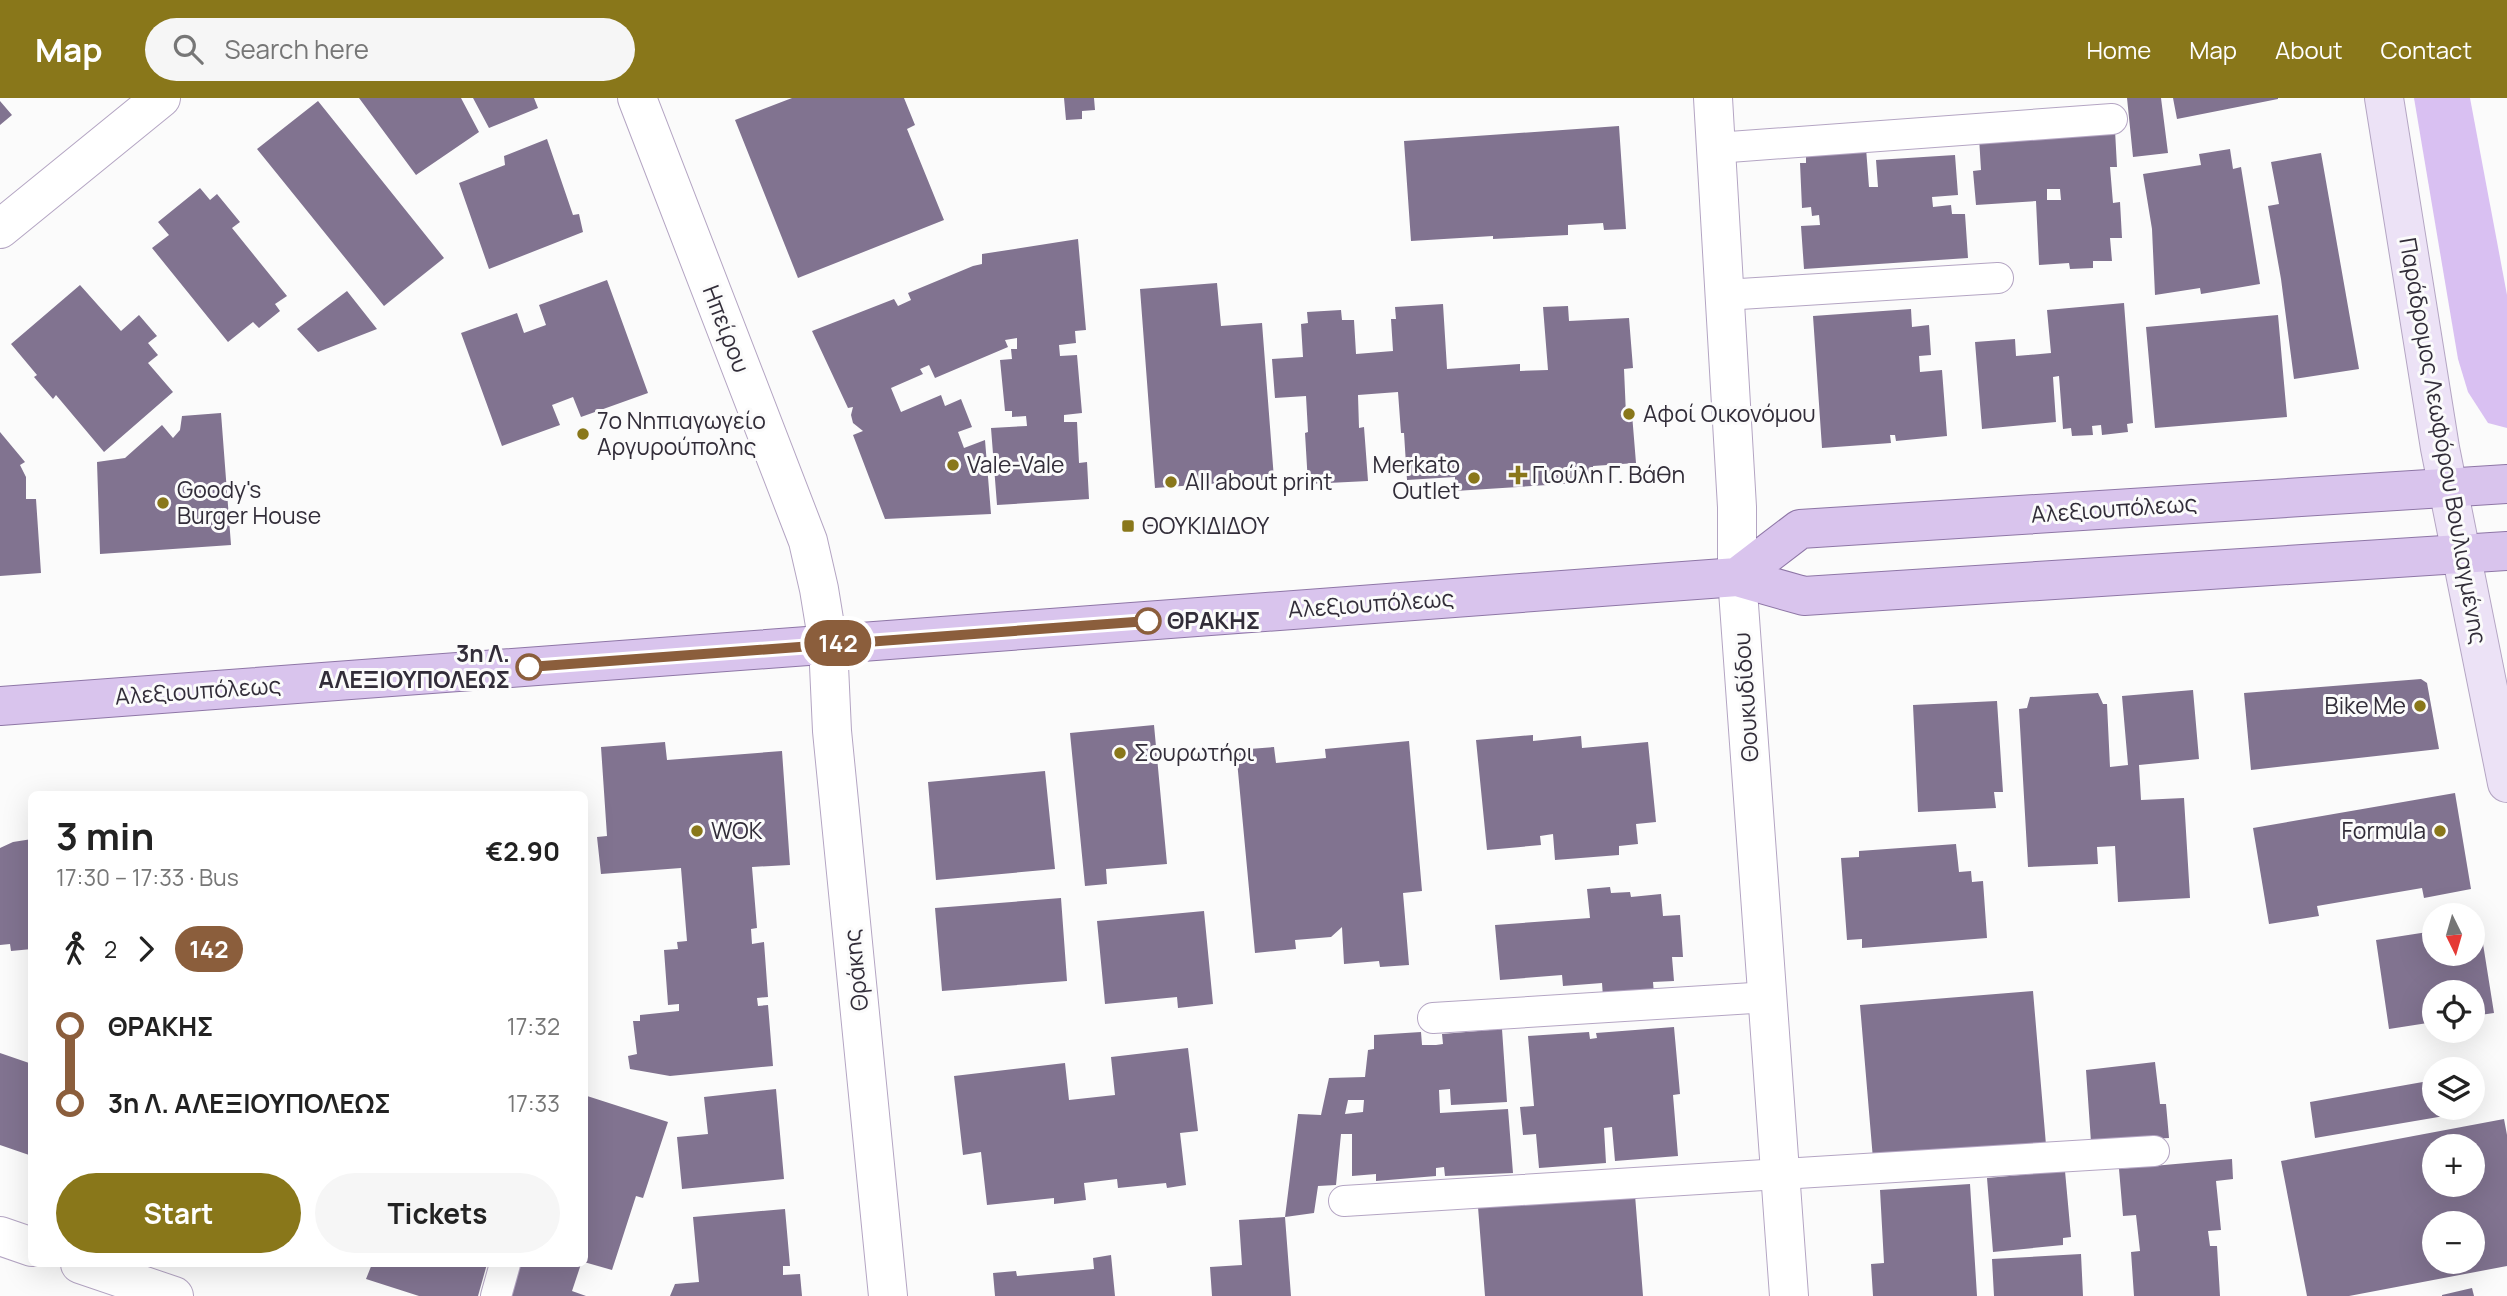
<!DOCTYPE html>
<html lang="en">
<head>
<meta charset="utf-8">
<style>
	:root { --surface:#fff; --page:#f6f6f6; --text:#222; --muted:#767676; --accent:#89771a }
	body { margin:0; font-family:Manrope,sans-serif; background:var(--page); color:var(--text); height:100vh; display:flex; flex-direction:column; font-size:26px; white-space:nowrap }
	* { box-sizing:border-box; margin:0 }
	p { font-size:23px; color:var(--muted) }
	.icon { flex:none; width:38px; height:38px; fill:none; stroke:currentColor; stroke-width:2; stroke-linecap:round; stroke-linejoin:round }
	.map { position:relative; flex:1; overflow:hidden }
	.side { position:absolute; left:28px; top:693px; width:560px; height:476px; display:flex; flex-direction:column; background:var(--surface); border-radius:10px; box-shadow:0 7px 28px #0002 }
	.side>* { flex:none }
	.badge { padding:0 14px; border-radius:23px; font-size:24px; line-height:46px }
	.needle { width:46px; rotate:175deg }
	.tools { position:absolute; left:2422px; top:805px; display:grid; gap:14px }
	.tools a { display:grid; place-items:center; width:63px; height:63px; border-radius:50%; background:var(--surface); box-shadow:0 7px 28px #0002; font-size:35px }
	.map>.badge { position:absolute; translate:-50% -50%; box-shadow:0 0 0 4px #fff }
	.legs { display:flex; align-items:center; gap:10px; height:77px; padding:0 28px; font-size:23px }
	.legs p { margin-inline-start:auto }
	.headline { display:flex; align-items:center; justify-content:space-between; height:119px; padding:0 28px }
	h1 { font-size:38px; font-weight:700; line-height:52px }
	.action { display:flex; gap:14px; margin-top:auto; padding:14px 28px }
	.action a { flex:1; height:80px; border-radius:42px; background:var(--accent); color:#fff; font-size:28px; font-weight:700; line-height:80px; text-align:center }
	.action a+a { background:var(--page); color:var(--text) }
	ul { padding:0 28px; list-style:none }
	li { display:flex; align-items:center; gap:24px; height:77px; font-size:26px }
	li i { display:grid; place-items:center; width:10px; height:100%; margin:0 9px; background:currentColor }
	li i::after { content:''; width:18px; height:18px; margin:-9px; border:5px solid; border-radius:50%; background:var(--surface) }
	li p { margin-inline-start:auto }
	li:first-child i { background:linear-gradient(#0000 50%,currentColor 0) }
	li:last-child i { background:linear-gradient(currentColor 50%,#0000 0) }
	header { display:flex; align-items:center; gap:42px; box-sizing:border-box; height:98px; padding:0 35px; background:var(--accent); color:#fff }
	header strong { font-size:33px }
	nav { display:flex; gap:38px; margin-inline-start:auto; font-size:24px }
	.search { width:490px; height:63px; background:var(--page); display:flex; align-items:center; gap:18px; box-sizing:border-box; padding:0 24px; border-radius:38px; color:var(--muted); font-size:26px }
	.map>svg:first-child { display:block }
</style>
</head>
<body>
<header>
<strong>Map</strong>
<div class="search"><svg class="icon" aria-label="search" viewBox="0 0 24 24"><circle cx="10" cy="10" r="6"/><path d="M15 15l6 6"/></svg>Search here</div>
<nav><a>Home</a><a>Map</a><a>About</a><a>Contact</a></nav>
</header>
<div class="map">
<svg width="2507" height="1198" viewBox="0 0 2507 1198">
	<rect width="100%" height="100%" fill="#fbfbfb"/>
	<path fill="#d9c0f2" d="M2414,0H2470L2507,197V330L2488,325L2468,294L2458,261Z"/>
	<path fill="#817390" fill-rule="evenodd" d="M359,0H461L479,34L416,77Z
		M473,0H534L538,10L489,30Z
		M792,0H904L915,27L907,31L944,122L798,180L735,22Z
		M1064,0H1094L1095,12L1082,13V21L1066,22Z
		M2127,0H2161L2168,55L2133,59Z
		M2173,0H2278V1L2177,21Z
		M0,3L12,17L0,27Z
		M318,3L444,160L384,208L257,51Z
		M1619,28L1626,131L1604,132L1603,125L1568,127V137L1493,141V138L1411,143L1404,43Z
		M2115,32L2117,69H2110L2113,105L2120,104L2122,140H2110L2112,163H2093V170L2070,171L2069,165L2039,167L2036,103L1976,107L1973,73L1981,72L1979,39ZM2047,91H2060L2061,102H2047Z
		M547,41L573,117L579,116L583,134L489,171L459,85L505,67L504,58Z
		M1866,50L1869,89H1878L1876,62L1955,57L1958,97L1932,99L1933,109L1951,107L1952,116H1965L1968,160L1804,171L1801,128L1820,127L1819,117L1812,118L1811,109L1802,110L1800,65H1806V54Z
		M2230,51L2233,71L2241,69L2260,186L2201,196L2200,190L2155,197L2152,131L2143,76L2201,67L2199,56Z
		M2321,55L2359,271L2294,281L2281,181L2268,108L2279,106L2271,64Z
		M200,90L210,102L217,96L240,124L232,130L287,198L275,206L280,213L259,230L253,224L228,244L152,150L169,137L158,124Z
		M1078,141L1086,232L1075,233L1076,245L1059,247L1060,258L1077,257L1082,315L1064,317V324H1077L1079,365L1087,364L1089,401L997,407L991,330L1027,328L1026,318L1012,319V313H1005L1000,262L1012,261L1011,251H1017V240L1005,242L1008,249L935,280L929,267L920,271L923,276L891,290L901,314L941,297L945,308L961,301L972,329L958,334L964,350L985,342L991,416L885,421L853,337L863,333L853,325L851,317L853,309L848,310L812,233L894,201L898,208L911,202L908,195L973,168L982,166V156Z
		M607,182L648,295L581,319L573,299L552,307L560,327L502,348L461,235L517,215L524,235L546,227L539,207Z
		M1217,185L1221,228L1262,225L1274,381L1155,390L1140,191Z
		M80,187L121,233L139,217L157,238L148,245L158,257L148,265L173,294L104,354L56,297L53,301L34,279L37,277L11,246Z
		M347,193L377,231L318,254L297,231Z
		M2124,205L2133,325L2127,326L2128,334L2102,337L2101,327L2092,328L2093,337L2072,338L2071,330L2063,331L2059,278L2053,279L2056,324L1982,331L1975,244L2015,241L2016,258L2051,255L2047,212Z
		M1443,206L1447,271L1520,266V273L1548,272L1543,209L1568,208L1569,223L1629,220L1633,270L1624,271L1626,317L1632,316L1636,365L1593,368L1594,384L1455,393V379L1407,382L1404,335H1401L1398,294L1358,297L1359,330L1364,329L1368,383L1308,386L1305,335L1308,334L1306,298L1275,300L1272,261L1303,259L1301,226L1308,225L1307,214L1341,212L1342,222H1354L1356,256L1393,253L1391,221H1396L1395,209Z
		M1911,211L1912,229L1929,227L1931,257L1919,258L1920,274L1942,272L1947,338L1896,343L1895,337H1890L1891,345L1822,350L1813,218Z
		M2278,217L2287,319L2155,330L2146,229Z
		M221,315L231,447L100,456L97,364L125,360L162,327L173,340L180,332L182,318Z
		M0,334L25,364L20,367L26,379V401H36L41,475L0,478Z
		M2421,581L2427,585L2439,651L2251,672L2244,595Z
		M2193,592L2199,661L2139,667L2141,702L2184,700L2190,800L2118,804L2115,748L2097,749L2098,766L2028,769L2019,611L2027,610L2030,599L2098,595L2103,606H2107L2110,669L2128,667L2122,598Z
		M1997,603L2003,694H1994L1996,710L1918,714L1913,607Z
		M1154,627L1167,766L1106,771L1107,786L1085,788L1070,635Z
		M1533,637V643L1581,638L1582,650L1648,644L1656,724L1636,726L1638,746L1619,748V757L1555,762L1553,736L1540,738L1541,747L1487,752L1476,642Z
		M1409,643L1422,793L1403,795L1409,867L1380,869L1379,863L1344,866L1342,829L1331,839L1295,842L1296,851L1255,855L1236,652L1274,649L1276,665L1326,660L1325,651Z
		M665,644L667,662L782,653L790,767L752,769L757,830L751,831L752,846L764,844L768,899L757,900L758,908L768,907L773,968L670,978L630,971L628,958L637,956L633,923H640V917L679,913V906L668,907L664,852L678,851L677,844L687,843L681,770L601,776L597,739L607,738L601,649Z
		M1045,673L1055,771L936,782L928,684Z
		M2455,695L2471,791L2424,800L2422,790L2317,808L2319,818L2269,826L2253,730Z
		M32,741V851L11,853L10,846L0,847V750L13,744Z
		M1956,746L1959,774L1971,773L1972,784L1983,783L1987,840L1862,850V841L1847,842L1841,760L1859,759V753Z
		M1610,789L1611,795L1630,794L1631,799L1661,796L1663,818L1680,817L1683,859H1672L1674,883L1653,884L1654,896L1603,899L1602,885L1563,888L1562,877L1500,882L1495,827L1590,820L1587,791Z
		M1061,800L1067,883L942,893L935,810Z
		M1204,813L1213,906L1178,910L1177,899L1105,906L1097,823Z
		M2480,827L2494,915L2473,918V894H2434V924L2389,931L2376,842L2434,833V856H2473V828Z
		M2033,893L2046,1047L1873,1061L1860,907Z
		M1674,929L1680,996L1673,997L1678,1058L1615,1063L1612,1029L1604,1030L1606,1065L1539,1070L1536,1036L1523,1037L1520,1009L1534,1008L1528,938L1589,934L1590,941L1597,940L1596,935Z
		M1502,931L1507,1004L1451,1007L1450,991L1439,992L1440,1015L1508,1011L1513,1075L1445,1078L1444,1069L1436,1070V1078L1376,1083V1076L1352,1078V1036H1341L1336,1087L1318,1088L1314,1115L1285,1119L1291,1198H1212L1210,1169L1242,1167L1239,1122L1285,1119L1298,1016L1321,1017L1329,980L1365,979L1368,952L1374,951V937L1421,934L1422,947H1436L1443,946L1442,936ZM1348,1002H1364L1363,1014L1345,1016Z
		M1188,950L1198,1033L1180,1035L1186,1087L1167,1090L1166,1085L1118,1090L1117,1081L1084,1085L1086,1102L1054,1106V1100L987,1107L981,1054L963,1057L954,978L1065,965L1069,1002L1115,997L1111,959Z
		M0,955L32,966V1058L0,1047Z
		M2155,964L2160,1006H2166L2169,1040L2091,1044L2086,972Z
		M2434,982V1010H2461L2462,1015L2315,1040L2310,1004Z
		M776,991L784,1081L682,1091L677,1039L708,1036L704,999Z
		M584,997L668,1024L643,1100L636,1098L612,1172L584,1164Z
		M2504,1021L2507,1037V1168L2349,1198H2307L2281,1063ZM2434,1048H2473V1087H2434ZM2434,1125H2473V1164H2434Z
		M2232,1061L2233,1081L2216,1083L2221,1132L2208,1133L2210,1148H2217L2220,1198H2134L2131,1154L2140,1153L2136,1117L2123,1118L2119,1071Z
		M2065,1073L2071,1139L2063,1140V1147L1993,1154L1987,1080Z
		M1970,1086L1977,1198H1873L1871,1166L1884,1165L1880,1092Z
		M1635,1097L1643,1198H1485L1478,1109Z
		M785,1111L790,1168H783V1177L800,1176L802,1198H670L675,1186L699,1184L693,1119Z
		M2081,1156L2083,1198H1994L1992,1161Z
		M1111,1157L1115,1198H995L993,1175L1016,1173L1017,1178L1094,1171L1093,1160Z
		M372,1166H487L478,1198H419L366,1181Z
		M519,1166H581L572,1193L586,1198H510Z
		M2472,1190L2474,1198H2442V1197Z"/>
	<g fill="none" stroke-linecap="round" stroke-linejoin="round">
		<g stroke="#b4a5c3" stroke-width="32">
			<path id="service" d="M1716,50L2112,21
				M1724,197L1998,180
				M1433,920L1769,899
				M1344,1103L2154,1053
				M496,1198L505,1166"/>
		</g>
		<g stroke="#b4a5c3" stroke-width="40">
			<path id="minor" d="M637,0L808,443L819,491L828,546L832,633L888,1198
				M0,131L161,0
				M1737,479L1789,1198
				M0,1138L32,1149
				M80,1166L174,1198"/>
		</g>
		<g stroke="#b4a5c3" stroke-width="40">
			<path id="tertiary" d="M1713,0L1737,409V479"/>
		</g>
		<g stroke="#b4a5c3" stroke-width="40">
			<path id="secondary" d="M2384,0L2440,350L2507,685"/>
		</g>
		<g stroke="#8e76a6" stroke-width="40">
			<path id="primary" d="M1737,479L1800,431L2507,386
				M0,608L1737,479L1804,498L2507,453"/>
		</g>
		<use href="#service" stroke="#fff" stroke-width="30"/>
		<use href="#minor" stroke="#fff" stroke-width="38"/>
		<use href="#tertiary" stroke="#fff" stroke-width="38"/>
		<use href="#secondary" stroke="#ece2f6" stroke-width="38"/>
		<use href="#primary" stroke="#d9c4ed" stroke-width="38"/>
	</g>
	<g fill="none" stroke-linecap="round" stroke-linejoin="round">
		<g stroke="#fff" stroke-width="16">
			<path id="line-1" d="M529,569L1148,523"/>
		</g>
		<use href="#line-1" stroke="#8b5e3c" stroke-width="10"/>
	</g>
	<g fill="#89771a" stroke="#fbfbfb" stroke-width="2.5">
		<circle cx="1629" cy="316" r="7"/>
		<circle cx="583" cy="336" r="7"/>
		<circle cx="953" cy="367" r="7"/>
		<path d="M1514.5 366.5h7v7h7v7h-7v7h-7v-7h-7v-7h7z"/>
		<circle cx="1474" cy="380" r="7"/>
		<circle cx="1171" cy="384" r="7"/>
		<circle cx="163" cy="405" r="7"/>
		<rect x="1121" y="421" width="14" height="14" rx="3.5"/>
		<circle cx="2420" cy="608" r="7"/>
		<circle cx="1120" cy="655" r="7"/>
		<circle cx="697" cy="733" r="7"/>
		<circle cx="2440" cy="733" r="7"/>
	</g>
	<g fill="#fff" stroke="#8b5e3c" stroke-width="3.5">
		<circle cx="1148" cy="523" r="12"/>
		<circle cx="529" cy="569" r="12"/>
	</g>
	<g text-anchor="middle" stroke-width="6" stroke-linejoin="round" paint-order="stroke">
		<g font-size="23" fill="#322d39" stroke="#fbfbfb">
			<text transform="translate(726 231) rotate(69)" y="8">Ηπείρου</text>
			<text transform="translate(2443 343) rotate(80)" y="8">Παράδρομος Λεωφόρου Βουλιαγμένης</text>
			<text transform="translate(2114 411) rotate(-4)" y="8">Αλεξιουπόλεως</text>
			<text transform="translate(1371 506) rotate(-4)" y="8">Αλεξιουπόλεως</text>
			<text transform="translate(198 593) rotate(-4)" y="8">Αλεξιουπόλεως</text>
			<text transform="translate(1746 599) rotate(-94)" y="8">Θουκυδίδου</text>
			<text transform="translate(856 872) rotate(-96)" y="8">Θράκης</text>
		</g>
		<g font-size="23" fill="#322d39" stroke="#fbfbfb" text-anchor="start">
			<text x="1643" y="324">Αφοί Οικονόμου</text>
			<text x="597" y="331">7ο Νηπιαγωγείο<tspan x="597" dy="26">Αργυρούπολης</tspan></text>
			<text x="967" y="375">Vale-Vale</text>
			<text x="1460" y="375" text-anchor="end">Merkato<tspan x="1460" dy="26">Outlet</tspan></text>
			<text x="1532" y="385">Γιούλη Γ. Βάθη</text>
			<text x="1185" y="392">All about print</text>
			<text x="177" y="400">Goody's<tspan x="177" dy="26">Burger House</tspan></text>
			<text x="1142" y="436">ΘΟΥΚΙΔΙΔΟΥ</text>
			<text x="2406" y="616" text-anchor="end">Bike Me</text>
			<text x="1134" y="663">Σουρωτήρι</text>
			<text x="711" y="741">WOK</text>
			<text x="2426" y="741" text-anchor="end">Formula</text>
		</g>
		<g font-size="23" font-weight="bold" fill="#322d39" stroke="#fbfbfb" text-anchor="start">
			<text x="1167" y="531">ΘΡΑΚΗΣ</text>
			<text x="510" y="564" text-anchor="end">3η Λ.<tspan x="510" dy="26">ΑΛΕΞΙΟΥΠΟΛΕΩΣ</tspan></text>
		</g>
	</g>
</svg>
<div class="tools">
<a><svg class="needle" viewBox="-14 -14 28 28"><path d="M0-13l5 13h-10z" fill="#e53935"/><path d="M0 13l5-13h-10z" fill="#767676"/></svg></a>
<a><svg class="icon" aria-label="locate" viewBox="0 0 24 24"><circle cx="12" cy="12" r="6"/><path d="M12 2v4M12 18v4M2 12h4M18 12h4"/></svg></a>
<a><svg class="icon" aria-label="layers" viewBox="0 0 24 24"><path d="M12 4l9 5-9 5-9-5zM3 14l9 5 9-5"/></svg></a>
<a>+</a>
<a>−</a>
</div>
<b class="badge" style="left:838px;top:545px;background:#8b5e3c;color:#fff">142</b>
<section class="side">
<div class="headline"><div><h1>3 min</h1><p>17:30 – 17:33 · Bus</p></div><b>€2.90</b></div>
<div class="legs"><svg class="icon" aria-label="walk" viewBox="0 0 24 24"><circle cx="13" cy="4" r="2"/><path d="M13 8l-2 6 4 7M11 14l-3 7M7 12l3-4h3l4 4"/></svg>2<svg class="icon" aria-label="forward" viewBox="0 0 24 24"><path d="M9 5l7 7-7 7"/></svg><b class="badge" style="background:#8b5e3c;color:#fff">142</b></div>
<ul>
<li><i style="color:#8b5e3c"></i><b>ΘΡΑΚΗΣ</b><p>17:32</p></li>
<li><i style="color:#8b5e3c"></i><b>3η Λ. ΑΛΕΞΙΟΥΠΟΛΕΩΣ</b><p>17:33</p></li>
</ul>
<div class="action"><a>Start</a><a>Tickets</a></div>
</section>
</div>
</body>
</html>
